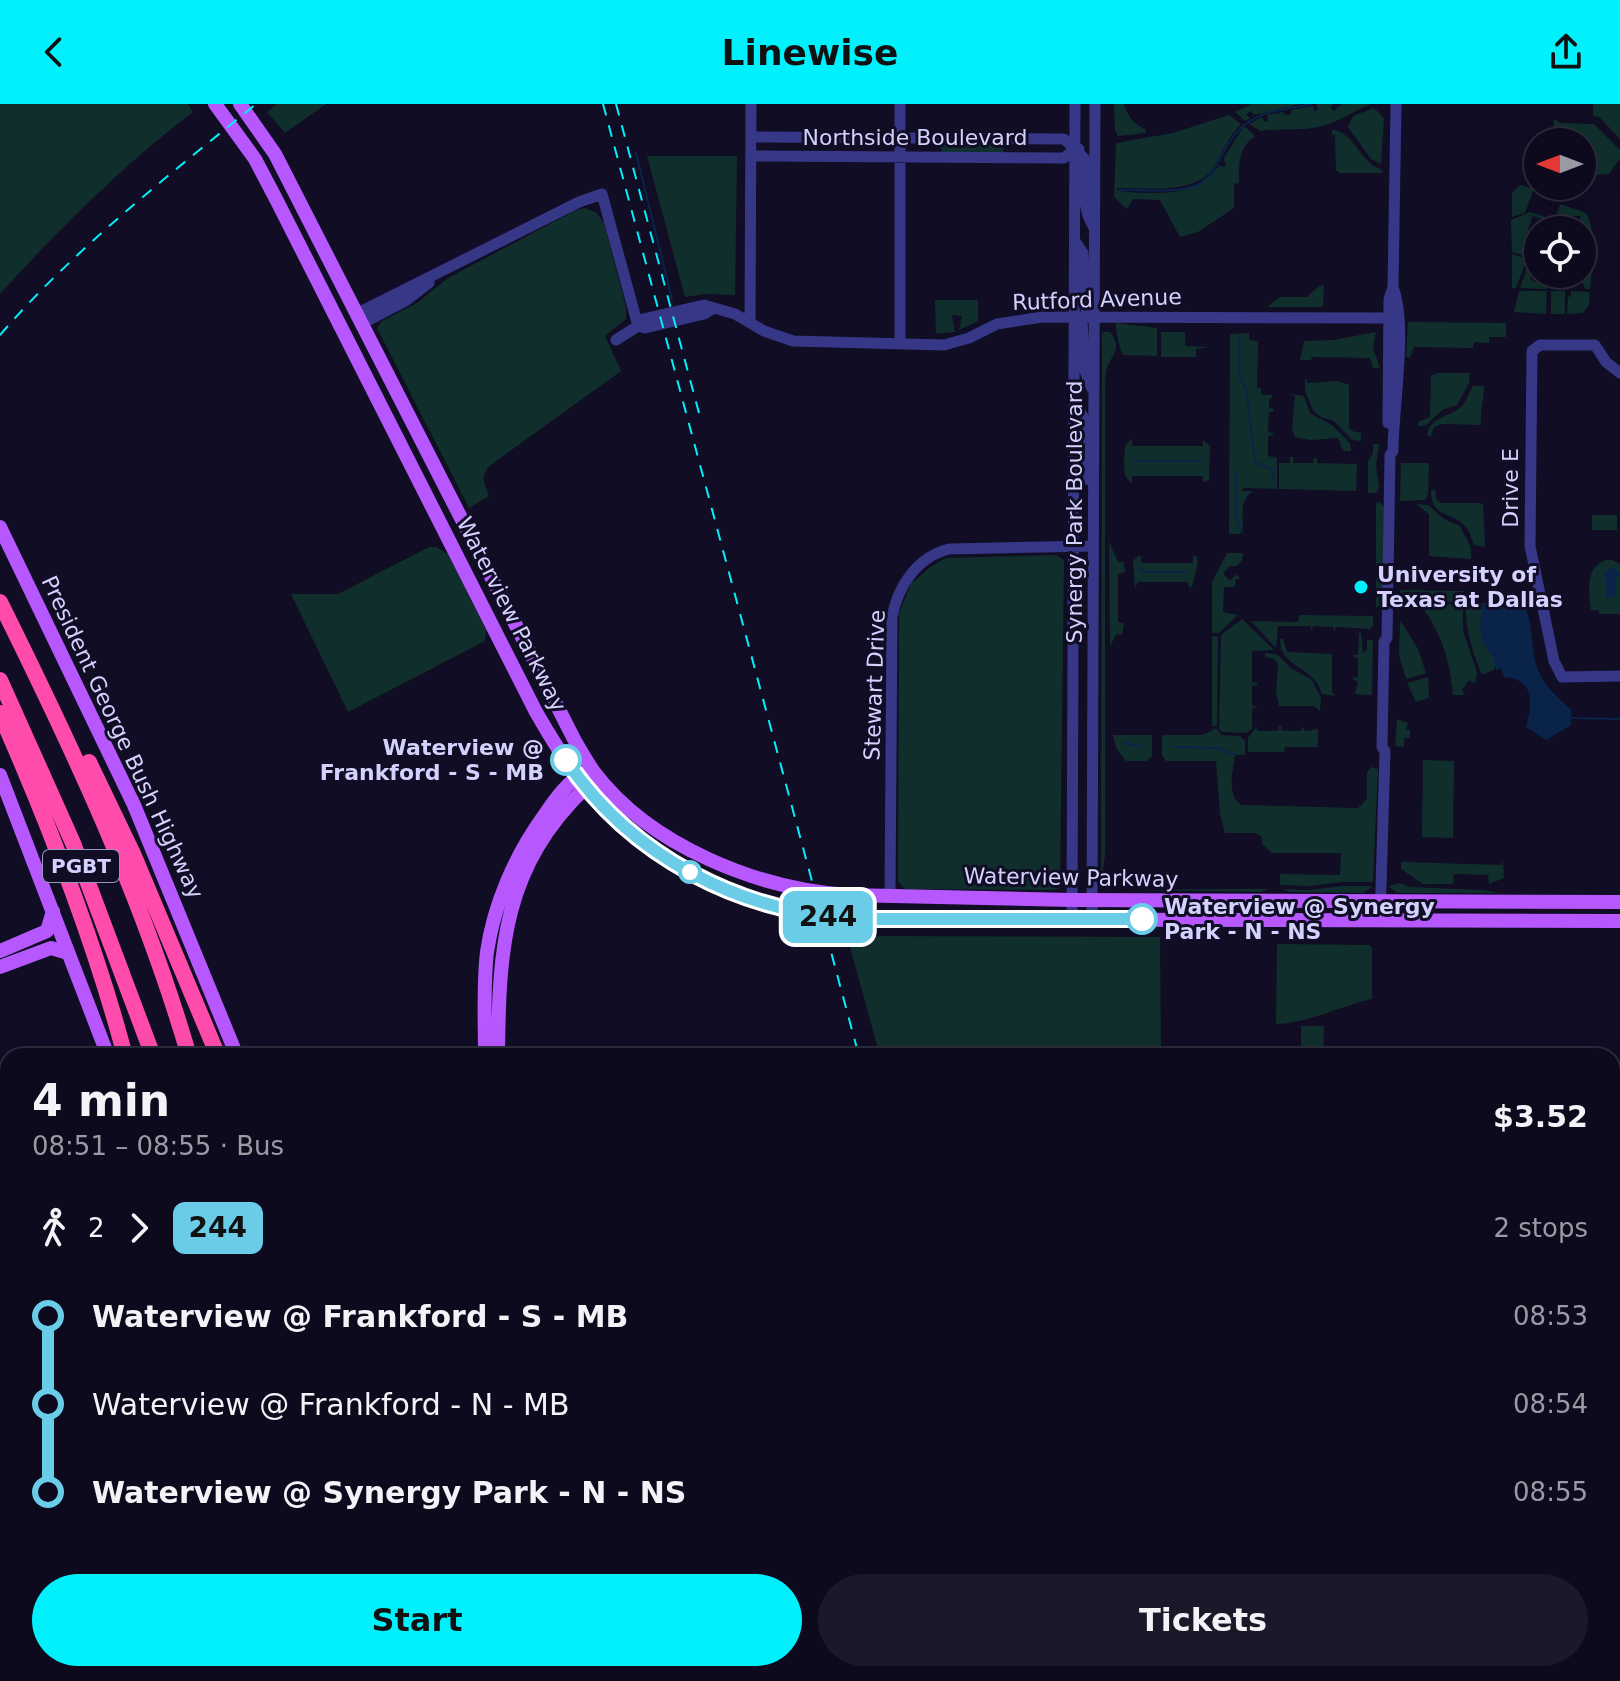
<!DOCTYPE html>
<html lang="en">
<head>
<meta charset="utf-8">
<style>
	:root { --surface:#0c0a1c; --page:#1a1829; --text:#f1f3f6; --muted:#9a9aa3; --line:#2c2b3b; --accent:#00f1fc }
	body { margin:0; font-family:"DejaVu Sans",sans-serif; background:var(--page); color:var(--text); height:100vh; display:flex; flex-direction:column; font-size:30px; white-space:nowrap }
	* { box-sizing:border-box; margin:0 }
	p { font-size:26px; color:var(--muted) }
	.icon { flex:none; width:44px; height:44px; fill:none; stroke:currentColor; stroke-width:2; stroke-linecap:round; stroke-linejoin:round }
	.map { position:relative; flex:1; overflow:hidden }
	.drawer { position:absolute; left:0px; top:944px; width:1620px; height:634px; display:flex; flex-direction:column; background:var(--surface); border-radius:24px 24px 0 0; box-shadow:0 8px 32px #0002,0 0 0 2px var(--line) }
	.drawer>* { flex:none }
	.badge { padding:0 16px; border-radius:12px; font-size:28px; line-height:52px }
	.needle { width:52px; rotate:270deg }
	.tools { position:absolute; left:1524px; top:24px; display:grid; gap:16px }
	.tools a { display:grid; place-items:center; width:72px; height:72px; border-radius:50%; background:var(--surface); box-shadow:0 8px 32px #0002,0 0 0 2px var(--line); font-size:40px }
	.map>.badge { position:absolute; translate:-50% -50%; box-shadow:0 0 0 4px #fff }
	.legs { display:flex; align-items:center; gap:12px; height:88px; padding:0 32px; font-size:26px }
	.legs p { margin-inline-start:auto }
	.head { display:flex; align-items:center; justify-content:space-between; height:136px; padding:0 32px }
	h1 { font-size:44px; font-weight:700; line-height:60px }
	.button { display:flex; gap:16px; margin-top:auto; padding:16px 32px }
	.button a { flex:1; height:92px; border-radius:48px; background:var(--accent); color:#111; font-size:32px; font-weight:700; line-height:92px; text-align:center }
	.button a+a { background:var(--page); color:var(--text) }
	ul { padding:0 32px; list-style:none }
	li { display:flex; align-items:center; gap:28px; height:88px; font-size:30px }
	li i { display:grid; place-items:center; width:12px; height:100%; margin:0 10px; background:currentColor }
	li i::after { content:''; width:20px; height:20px; margin:-10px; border:6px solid; border-radius:50%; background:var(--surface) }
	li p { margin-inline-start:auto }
	li:first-child i { background:linear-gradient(#0000 50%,currentColor 0) }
	li:last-child i { background:linear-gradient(currentColor 50%,#0000 0) }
	header { display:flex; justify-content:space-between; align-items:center; height:104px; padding:0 32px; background:var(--accent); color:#111; font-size:36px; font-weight:700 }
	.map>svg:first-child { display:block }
</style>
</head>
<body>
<header><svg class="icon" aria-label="back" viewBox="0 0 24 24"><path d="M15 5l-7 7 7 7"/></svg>Linewise<svg class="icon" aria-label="share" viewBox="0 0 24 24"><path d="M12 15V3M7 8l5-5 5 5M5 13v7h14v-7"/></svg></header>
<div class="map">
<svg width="1620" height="1577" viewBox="0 0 1620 1577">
	<rect width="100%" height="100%" fill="#100d25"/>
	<path fill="#102f2c" d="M0,0H188L193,8C122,62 60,124 0,190Z
		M277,0H326L285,29L267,8Z
		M1114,0H1124C1128,13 1134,20 1145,25L1146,29L1118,32L1115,26Z
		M1252,0H1300L1255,11L1250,7L1246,11L1250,14L1245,17L1235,8Z
		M1317,0H1333L1330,3L1334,7L1342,0H1370C1354,7 1337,19 1318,23C1300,27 1280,24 1261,27L1249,20L1262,13L1264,18L1268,17L1267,11L1283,8L1284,11L1291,10V6L1313,2L1314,7L1318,6Z
		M1593,0H1620V35L1599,13L1593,12Z
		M1374,4L1384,14L1381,60L1371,55L1348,23L1353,12Z
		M1229,11L1241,20C1228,32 1223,48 1214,63C1195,92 1147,83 1117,84V87C1152,90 1199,95 1220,60L1221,63L1226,62L1224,54L1244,22L1255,32C1238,44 1239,60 1239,79L1234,80V104L1198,128L1180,133L1160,96L1133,95L1127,105L1114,93L1116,39L1173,29Z
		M1554,15L1561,19L1594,20L1620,46V54L1609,70L1582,72V38H1553Z
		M1332,26C1354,27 1360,59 1381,65L1383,69H1340L1336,66L1335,31H1332Z
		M942,39H1004L1003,50H941Z
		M647,52H737L735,191L705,190L685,193Z
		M1520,81L1534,85L1525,109L1512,113V89Z
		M1560,100C1567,103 1579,105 1585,109C1597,119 1592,170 1590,185H1585L1583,180L1584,135H1582V126H1580V112H1556Z
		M585,104L597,109L604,119L626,203V215L605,232L621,267L488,363L483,375L489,392L469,404L377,224L382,217L417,199L448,174L576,106Z
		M1530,108L1549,114L1548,117L1533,112L1522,142L1527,145V153L1512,148L1511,116Z
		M1512,150L1527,155L1516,184H1512Z
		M1537,152L1530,174L1534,178L1547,179V185L1520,184L1531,153Z
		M1324,181L1323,203H1267L1280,193H1307L1318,183Z
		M1519,187H1547L1546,210L1514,208Z
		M1551,187H1565V210H1551Z
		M1571,187L1590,188L1589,201L1583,209L1567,210L1568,193L1571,192Z
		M935,196H978V217L959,226L962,212L952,211L955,228L936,230Z
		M1408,218L1506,219V233H1489V239L1474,238L1473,244L1414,243L1410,253H1406Z
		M1116,219L1157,224V252L1123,251C1120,246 1115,226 1116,219Z
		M1102,228H1110C1121,242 1115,248 1108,261C1105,267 1106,276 1105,283V751L1103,766L1105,780H1101V778Z
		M1161,228H1185V242L1209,243L1196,245V253H1161Z
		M1376,228L1373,244L1380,264H1373L1370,254L1312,253L1311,256H1300L1304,237L1334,236Z
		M1249,229V236L1258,237L1257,284H1261V291H1272V294L1269,295V304L1274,305L1273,308H1269L1268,328L1273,329V331L1268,332V352L1277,354V385L1242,384V387H1254C1239,394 1243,412 1243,426L1240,430H1229L1230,230Z
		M1437,269H1470L1469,279L1457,301L1442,306L1426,321L1418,322V318L1430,313L1431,272Z
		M1305,275L1308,279L1338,277L1349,281V324L1352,327L1361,329V337L1352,336L1334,317L1321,313L1313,306L1305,288Z
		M1473,282H1484C1484,296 1480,306 1481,321L1442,320L1434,323L1431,332H1427C1429,314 1448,313 1460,304C1467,298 1468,289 1473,282Z
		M1290,290L1304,292L1310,309L1333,322L1350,339L1351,347H1343L1338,334L1311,336L1295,333L1292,324L1295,293Z
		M1132,335V342H1203V336L1210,342L1209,376L1203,378V372H1132V379C1120,373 1125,353 1125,341Z
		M1373,340H1379L1376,361L1379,384L1376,389H1368V357L1373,349Z
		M1290,353H1293V359H1313L1314,354H1317V359L1357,360L1356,387L1279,385V359H1290Z
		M1401,359H1429L1428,391L1425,396L1400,397Z
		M1431,386H1435L1437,396L1441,399H1479L1483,401L1485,443L1474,441C1471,434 1470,427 1465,422C1452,407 1431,415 1431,386Z
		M1380,398L1384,403L1383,499L1376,504V399Z
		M1416,400L1428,401L1444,415L1460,422L1471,444V455L1429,452V410Z
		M1592,411H1617V426H1592Z
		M1109,437L1118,458H1124L1125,468L1118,470V518L1124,519L1122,531L1116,530L1110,543Z
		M429,443H436L448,450L486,526L485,537L348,608L291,490H338Z
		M1227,449H1243L1242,456L1237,462H1230L1223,469L1230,477L1235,471L1239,472V475H1236L1235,483H1224L1223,508L1238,511L1219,529H1212V478Z
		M1056,451L1064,456L1060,784L1052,786L905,785L898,777L899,509L911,480L930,463L946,454Z
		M1138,452H1141V459H1193V452H1196L1198,457L1192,483L1189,484L1188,478H1138L1135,484L1133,457Z
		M1605,456H1612L1620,460V510H1600L1598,506H1591C1589,488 1584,465 1605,456Z
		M1400,486L1463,487V498L1400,497Z
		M1483,499L1481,530L1495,556V565L1482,571C1472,546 1465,526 1466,500Z
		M1420,500H1463V526L1477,568L1475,579L1469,576L1462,586L1465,591H1453C1450,556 1441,528 1420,500Z
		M1299,511L1373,512V522L1370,525L1336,523L1334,528L1333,523L1313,522L1312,527L1310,522H1278L1276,544L1251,517L1298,518Z
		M1242,515L1274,546L1252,547V578L1257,579V581L1252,582V602L1257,603L1252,605V625L1246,629L1222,628L1219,625L1221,531Z
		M1400,516L1418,545L1426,569L1406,575L1399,551Z
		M1354,529H1361L1363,549L1367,546V536H1373L1372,591L1355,590L1358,577L1353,576V574L1358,573V554L1353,553V551H1358L1359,530Z
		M1212,532L1218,533L1217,622H1212Z
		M1280,535H1283L1287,548L1332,550V588L1335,592L1322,590C1314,561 1280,565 1280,535Z
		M1265,549L1278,551L1291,564L1312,576L1321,594L1320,607L1314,602H1279L1276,588L1278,560L1275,555L1265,553Z
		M1428,573L1429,594L1416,598L1407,579Z
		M1397,615L1408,619L1406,626H1410V634H1404V643L1395,642Z
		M1279,622H1281L1282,627H1302V622L1305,627L1318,625V643H1285L1284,648H1248V634L1256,623L1258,627H1278Z
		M1212,625H1217L1221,631L1240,632L1245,637V651H1235C1233,667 1226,691 1241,701L1358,704L1367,695V668L1371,663L1378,665L1373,778H1343L1310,782L1280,781V770L1340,771L1341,749H1272L1262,740V733L1255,729H1225L1220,710L1216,657H1166L1162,651V631H1201L1212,627Z
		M1113,631H1152V652L1146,657H1126L1116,644Z
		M1423,656L1454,657L1453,734L1422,733Z
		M1503,755L1504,774L1489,780L1488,771L1454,770L1453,780H1423L1401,765V758L1502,761Z
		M1400,779L1410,783L1483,786L1500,789H1397L1388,782Z
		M1343,782H1373L1363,789L1289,788L1283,785L1309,786Z
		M1231,785H1268L1262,788L1127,786Z
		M847,832L1160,833L1161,952H880Z
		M1277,840L1370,841L1372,844V895C1340,902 1309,919 1276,920Z
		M1301,922H1324L1323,952H1301Z
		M1048,1570H1273L1274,1575L1050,1577Z"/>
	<path fill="#092448" d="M1609,464L1616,465L1620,471L1616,474V493H1606V474L1602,473Z
		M1518,491C1535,511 1529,543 1538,566C1545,584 1559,594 1571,606V621L1546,636L1526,623C1532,602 1536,575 1504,573L1501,564L1496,566C1494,552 1489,550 1483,538C1478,525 1481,511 1483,499L1506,498Z"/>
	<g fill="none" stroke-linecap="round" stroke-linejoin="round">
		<path stroke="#092448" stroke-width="2" d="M636,49L672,195
			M1118,86C1139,85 1179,90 1197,81C1215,72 1220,52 1230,37C1248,7 1281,6 1311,0
			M1239,235V272L1246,285L1255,358L1272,365L1274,378
			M1133,357H1202
			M1236,369V412L1242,429
			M1139,464L1144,468H1186
			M1571,614L1620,615
			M1124,638L1140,643
			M1173,643L1218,644L1235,651"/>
		<path stroke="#363786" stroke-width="11" d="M751,33L1064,35L1084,54C1085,76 1081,103 1093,122
			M751,52L1064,54L1075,45H1079
			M1075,137L1083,149L1086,205L1095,211
			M356,210L579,98L602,90L638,222
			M1074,212L1082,218L1085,267L1092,285
			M750,218L751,0
			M361,220L407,196L429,179
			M638,222L645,224L704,210L712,205
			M616,236L638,222L643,215L704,201L735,210L764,227L793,237L944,241L969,234L997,220L1042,213L1398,214
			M900,240V0
			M1620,269L1606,258L1595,241H1540L1532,247L1530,442L1554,557L1562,573L1620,572
			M1073,309H1081C1091,324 1084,357 1089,376
			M1388,319L1389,195L1393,183L1396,0
			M890,792L892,513C898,482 917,453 949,445L1093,442
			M1072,815L1075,0
			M1092,815L1095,0
			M1380,816L1385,647L1382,643L1384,538L1387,534L1390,351L1393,347C1393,303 1408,222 1393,183
			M1612,1134H1620
			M1612,1291L1620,1290
			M1612,1359H1620
			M0,1464H8
			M1288,1577V1570
			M1416,1577V1570"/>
		<path stroke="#b758ff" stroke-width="14" d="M215,0L255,55L276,95L536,608C551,634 567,661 587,684C654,764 751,808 855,815L1620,817
			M240,0L275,50L575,637C581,647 587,658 594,668C650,742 758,785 848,791L1072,796L1620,798
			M0,423L134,701L237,952
			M0,671L108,952
			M0,847L47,827L53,807
			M0,863L51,844L68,849
			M485,952C485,918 483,882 487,848C494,800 515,752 543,713C554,697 568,676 585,669
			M498,952C499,843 503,763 586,683L588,678
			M223,1570L224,1577
			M335,1570V1577
			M482,1577L483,1570
			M500,1577L501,1570"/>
		<path stroke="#ff4cac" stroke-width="16" d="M0,498C73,645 143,794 189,952
			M0,576L73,739L153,952
			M0,609C49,720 94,835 125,952
			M89,658L134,752L218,952
			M240,1570L241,1577
			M260,1570L261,1577
			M296,1570V1577
			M312,1570V1577"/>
		<path stroke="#00f1fc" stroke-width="2" stroke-dasharray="12 10" stroke-linecap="butt" d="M603,0L859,952
			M616,0L699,309
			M0,231C73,146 169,71 256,0
			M1031,1570L1032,1577"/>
	</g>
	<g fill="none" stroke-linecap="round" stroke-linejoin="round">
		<g stroke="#fff" stroke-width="18">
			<path id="line-1" d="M566,656C631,753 740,808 855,815H1142"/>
		</g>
		<use href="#line-1" stroke="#6bcce7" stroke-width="12"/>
	</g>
	<circle fill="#00f1fc" stroke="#100d25" stroke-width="3" cx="1361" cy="483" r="8"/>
	<g fill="#fff" stroke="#6bcce7" stroke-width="4">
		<circle cx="566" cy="656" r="14"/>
		<circle cx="690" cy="768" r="10"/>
		<circle cx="1142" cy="815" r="14"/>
	</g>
	<g text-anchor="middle" stroke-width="6" stroke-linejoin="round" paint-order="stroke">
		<rect fill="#100d25" stroke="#9996be" stroke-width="2" x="43" y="746" width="76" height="32" rx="6"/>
		<g font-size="20" font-weight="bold" fill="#d4d1ff">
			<text x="81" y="769">PGBT</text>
		</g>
		<g font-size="22" fill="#d4d1ff" stroke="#100d25">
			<text x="915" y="41">Northside Boulevard</text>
			<text transform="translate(1097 195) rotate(-2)" y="8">Rutford Avenue</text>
			<text transform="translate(1510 384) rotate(-90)" y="8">Drive E</text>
			<text transform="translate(1074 408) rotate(-90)" y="8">Synergy Park Boulevard</text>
			<text transform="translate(512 510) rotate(63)" y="8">Waterview Parkway</text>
			<text transform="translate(874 581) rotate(-88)" y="8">Stewart Drive</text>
			<text transform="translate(123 633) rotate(65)" y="8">President George Bush Highway</text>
			<text transform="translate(1071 773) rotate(1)" y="8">Waterview Parkway</text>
		</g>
		<g font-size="22" font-weight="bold" fill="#d4d1ff" stroke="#100d25" text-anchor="start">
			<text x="1377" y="478">University of<tspan x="1377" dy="25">Texas at Dallas</tspan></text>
		</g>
		<g font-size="22" font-weight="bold" fill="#d4d1ff" stroke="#100d25" text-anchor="end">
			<text x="544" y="651">Waterview @<tspan x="544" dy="25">Frankford - S - MB</tspan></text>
			<text x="1164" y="810" text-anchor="start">Waterview @ Synergy<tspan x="1164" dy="25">Park - N - NS</tspan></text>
		</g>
	</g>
</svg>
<div class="tools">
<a><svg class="needle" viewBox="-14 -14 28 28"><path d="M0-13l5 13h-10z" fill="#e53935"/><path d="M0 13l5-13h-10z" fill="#9a9aa3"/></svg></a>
<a><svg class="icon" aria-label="locate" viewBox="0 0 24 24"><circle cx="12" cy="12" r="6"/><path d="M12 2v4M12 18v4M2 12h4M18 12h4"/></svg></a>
</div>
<b class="badge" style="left:828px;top:813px;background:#6bcce7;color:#111">244</b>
<section class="drawer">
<div class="head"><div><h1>4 min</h1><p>08:51 – 08:55 · Bus</p></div><b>$3.52</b></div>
<div class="legs"><svg class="icon" aria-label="walk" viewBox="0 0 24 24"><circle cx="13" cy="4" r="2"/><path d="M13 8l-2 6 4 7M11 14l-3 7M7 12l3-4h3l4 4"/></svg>2<svg class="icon" aria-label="forward" viewBox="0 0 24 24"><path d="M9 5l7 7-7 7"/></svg><b class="badge" style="background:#6bcce7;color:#111">244</b><p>2 stops</p></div>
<ul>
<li><i style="color:#6bcce7"></i><b>Waterview @ Frankford - S - MB</b><p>08:53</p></li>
<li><i style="color:#6bcce7"></i><span>Waterview @ Frankford - N - MB</span><p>08:54</p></li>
<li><i style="color:#6bcce7"></i><b>Waterview @ Synergy Park - N - NS</b><p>08:55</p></li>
</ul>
<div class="button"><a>Start</a><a>Tickets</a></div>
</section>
</div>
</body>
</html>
